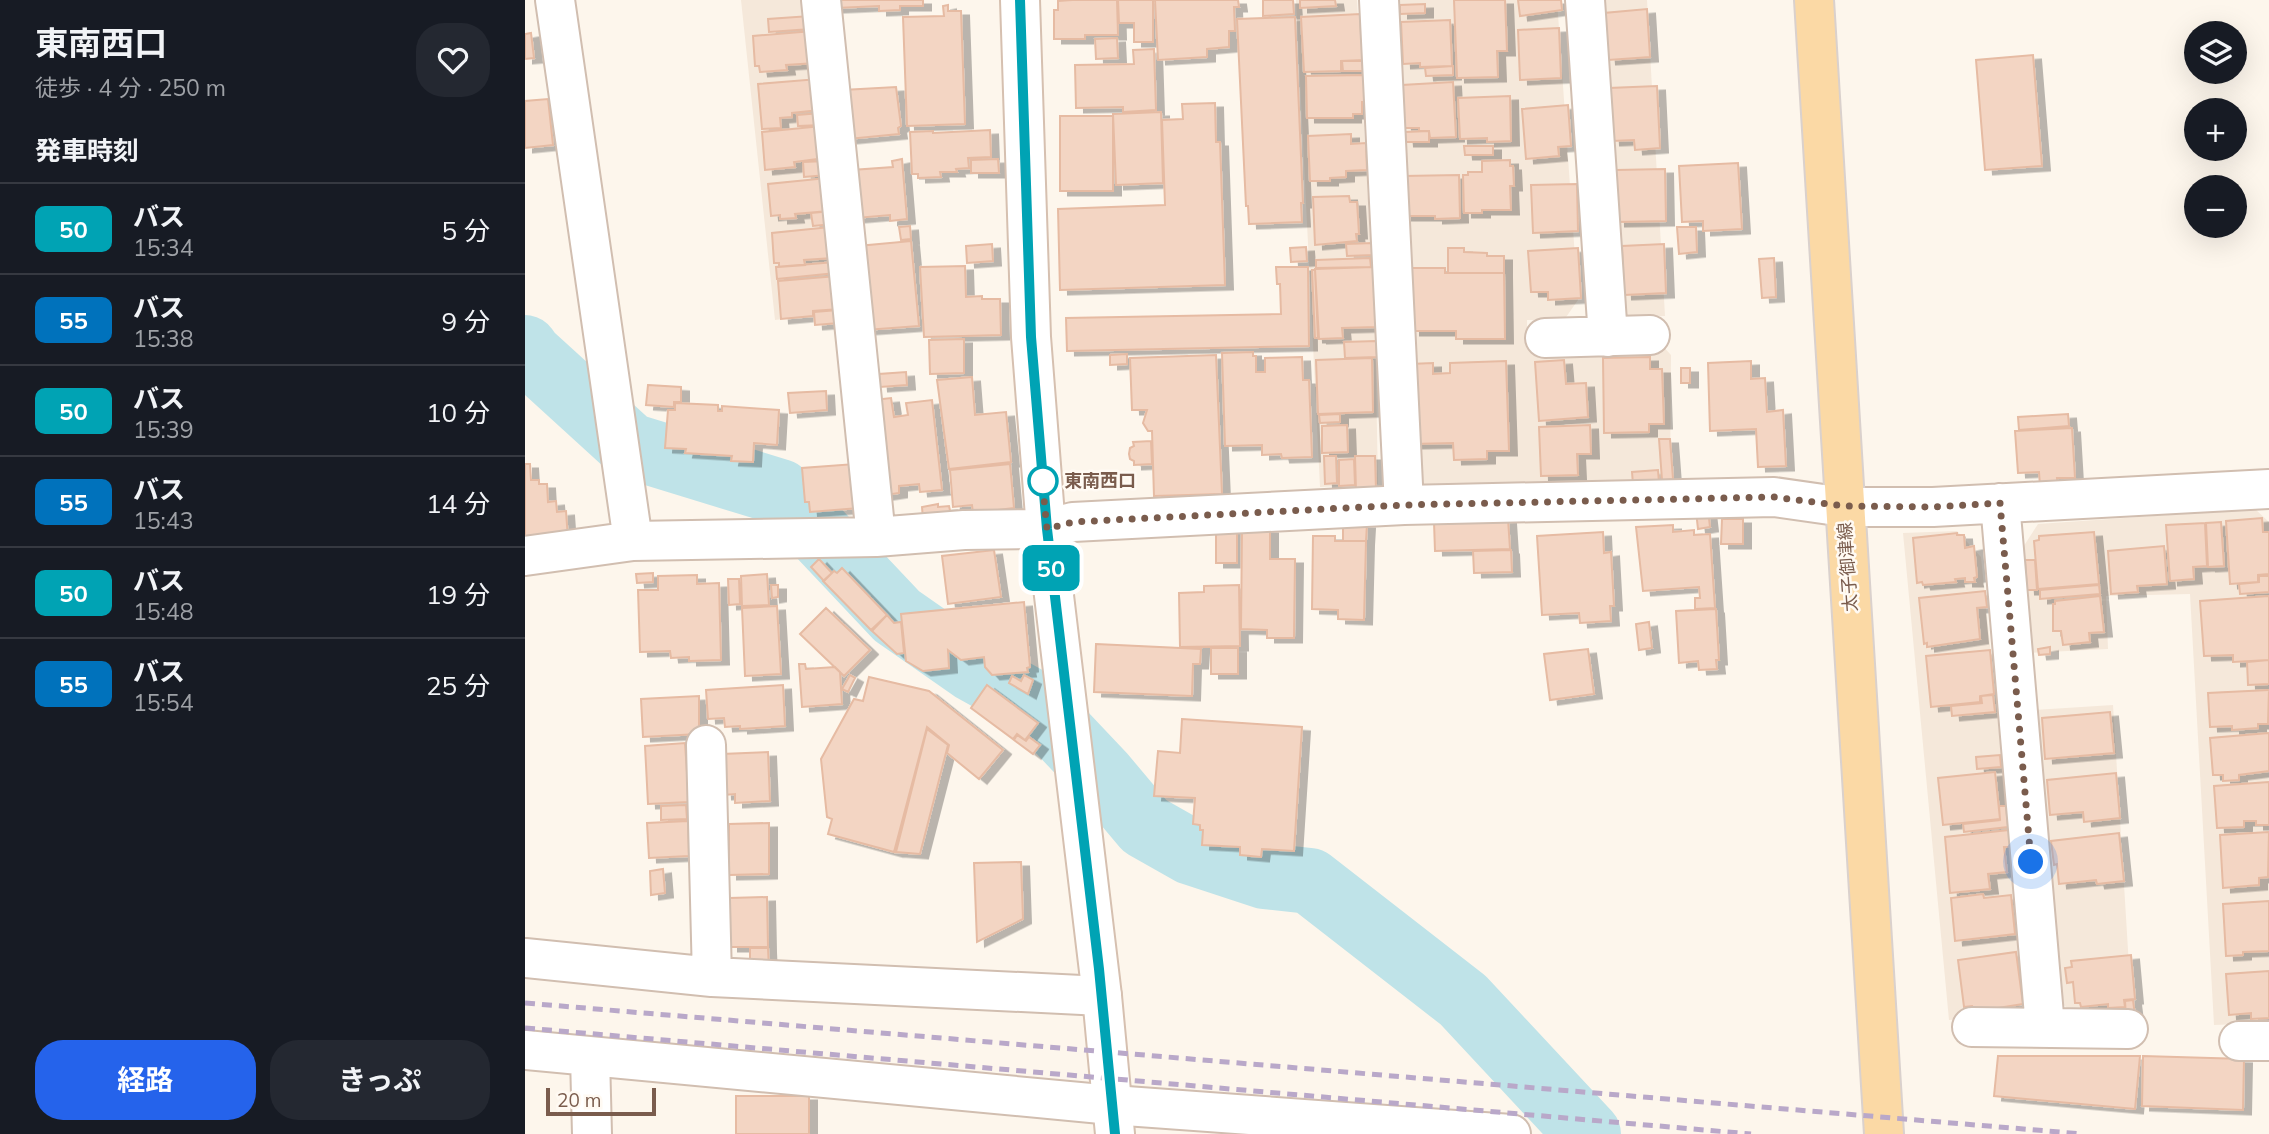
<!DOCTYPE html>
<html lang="ja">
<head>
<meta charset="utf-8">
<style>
	:root { --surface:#171b24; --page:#242831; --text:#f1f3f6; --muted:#9ea1a6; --line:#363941; --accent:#2563eb }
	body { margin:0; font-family:Mulish,"Noto Sans JP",sans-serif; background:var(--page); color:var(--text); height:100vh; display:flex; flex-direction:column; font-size:26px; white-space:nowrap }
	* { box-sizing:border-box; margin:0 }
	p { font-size:23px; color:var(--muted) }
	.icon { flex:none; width:38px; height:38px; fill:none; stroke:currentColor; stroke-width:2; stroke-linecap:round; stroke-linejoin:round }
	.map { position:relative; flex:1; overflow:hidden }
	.drawer { display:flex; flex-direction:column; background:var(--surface); width:525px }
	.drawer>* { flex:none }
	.badge { padding:0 14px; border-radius:10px; font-size:24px; line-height:46px }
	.controls { position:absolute; left:1659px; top:21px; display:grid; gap:14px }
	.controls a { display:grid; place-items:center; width:63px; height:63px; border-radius:50%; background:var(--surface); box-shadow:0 7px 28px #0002; font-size:35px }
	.scale { position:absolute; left:21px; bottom:18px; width:110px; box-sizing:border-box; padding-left:7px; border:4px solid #7a5c4d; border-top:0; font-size:19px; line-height:24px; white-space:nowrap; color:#7a5c4d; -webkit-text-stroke:5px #fffaf3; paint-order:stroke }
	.you { position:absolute; width:35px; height:35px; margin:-18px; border:5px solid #fff; border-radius:50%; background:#1a73e8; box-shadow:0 0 0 10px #1a73e833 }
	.map>.badge { position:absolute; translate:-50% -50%; box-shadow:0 0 0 4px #fff }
	h2 { padding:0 35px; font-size:26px; line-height:63px }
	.round { display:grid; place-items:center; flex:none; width:74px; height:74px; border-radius:28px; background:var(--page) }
	.headline { display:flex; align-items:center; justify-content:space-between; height:119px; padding:0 35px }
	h1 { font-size:33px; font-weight:700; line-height:52px }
	.button { display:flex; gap:14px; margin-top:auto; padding:14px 35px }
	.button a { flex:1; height:80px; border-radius:28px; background:var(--accent); color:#fff; font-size:28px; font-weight:700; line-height:80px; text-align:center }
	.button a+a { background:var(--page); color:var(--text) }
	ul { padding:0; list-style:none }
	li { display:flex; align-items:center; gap:21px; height:91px; padding:0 35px; border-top:2px solid var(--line) }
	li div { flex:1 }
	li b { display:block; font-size:26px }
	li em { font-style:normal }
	li .badge { min-width:77px; font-weight:700; text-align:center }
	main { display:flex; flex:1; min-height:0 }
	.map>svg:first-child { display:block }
</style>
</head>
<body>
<main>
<section class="drawer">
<div class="headline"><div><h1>東南西口</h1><p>徒歩 · 4 分 · 250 m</p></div><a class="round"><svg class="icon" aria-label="heart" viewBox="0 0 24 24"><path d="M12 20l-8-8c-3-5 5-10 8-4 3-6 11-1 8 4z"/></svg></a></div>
<h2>発車時刻</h2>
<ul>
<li><span class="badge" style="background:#00a3b4;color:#fff">50</span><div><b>バス</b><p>15:34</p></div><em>5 分</em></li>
<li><span class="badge" style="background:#0072bc;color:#fff">55</span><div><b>バス</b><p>15:38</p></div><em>9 分</em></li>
<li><span class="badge" style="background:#00a3b4;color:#fff">50</span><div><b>バス</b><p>15:39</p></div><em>10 分</em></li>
<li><span class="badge" style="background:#0072bc;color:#fff">55</span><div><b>バス</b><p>15:43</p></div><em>14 分</em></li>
<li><span class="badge" style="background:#00a3b4;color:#fff">50</span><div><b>バス</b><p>15:48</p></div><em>19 分</em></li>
<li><span class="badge" style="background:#0072bc;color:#fff">55</span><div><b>バス</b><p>15:54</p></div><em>25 分</em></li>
</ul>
<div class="button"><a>経路</a><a>きっぷ</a></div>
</section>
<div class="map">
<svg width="1744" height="1134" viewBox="0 0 1744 1134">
	<defs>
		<filter id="shadow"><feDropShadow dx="8" dy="4.5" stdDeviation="0" flood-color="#0004"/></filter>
	</defs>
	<rect width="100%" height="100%" fill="#fdf6ec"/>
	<path fill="#f5e8da" d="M216,0H287L314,312L250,320Z
		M771,0H832L850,326L853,484L795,487Z
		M860,0H1032L1053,300L1039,320H1002V346L1134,342L1146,355L1145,485L897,486Z
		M1055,0H1122L1140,316L1104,317L1083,298Z
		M1730,509L1744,522V1023L1689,1025L1665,594L1581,596L1583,649L1501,653L1493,555L1513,524Z
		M1432,531L1456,557L1501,998L1488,1014L1424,1020L1378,533Z
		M1588,705L1607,1015L1546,1012L1531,997L1509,710Z"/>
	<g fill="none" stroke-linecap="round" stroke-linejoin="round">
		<path stroke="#bfe3e8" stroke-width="66" d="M0,348L5,355L105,446L255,492L372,616L448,669L509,703L578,776L620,826L666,852L739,876L785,881L938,1000L1063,1134"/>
	</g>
	<path fill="#f3d5c3" stroke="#e6bba3" stroke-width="2" filter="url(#shadow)" d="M311,0H398V6H375V10L354,11V6L311,8Z
		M547,0H592L593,35H560V39H529V10H533V1Z
		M593,0H628V42H609V23H594Z
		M630,0H713L714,7H709L710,31H704V47L682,49V57L633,60Z
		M738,0H768L769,14L738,16Z
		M775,0H810L811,6L775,8Z
		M929,0H980L982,51H972L973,77L932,78Z
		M993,0H1036L1037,10L995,16Z
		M900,4V13L875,14V5Z
		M423,5V11H436L440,124L382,126L378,17L419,16L418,6Z
		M1122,9L1125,57L1083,60L1079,13Z
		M835,14L836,35H839L840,60L816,61V71L779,72L776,17Z
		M285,16L286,29L244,32L243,19Z
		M770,17L778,203H776L777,222L724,224L723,206H721L712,19Z
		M925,20L927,66L895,67V63L878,64L876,22Z
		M1034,28L1036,78L995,80L993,30Z
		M288,31L291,63L261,65L262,70L235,72L234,66H230L228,36Z
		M6,33L9,58L0,59V34Z
		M592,38L593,58L571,59L570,39Z
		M629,49L631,110L598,112V107L551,108L550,65L609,64L608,50Z
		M1508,55L1517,166L1460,170L1451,60Z
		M817,61H837L838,71H818Z
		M928,66V75L901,76L900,68Z
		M841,75V102H837V114H828V118H782L781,76Z
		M293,79L295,110L267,113V117L255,118L256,128L237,129L233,84Z
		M928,82L931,137L905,138L904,131H894V128H879L877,85Z
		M1132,86L1135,148L1110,150L1109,140L1087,141L1084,88Z
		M371,87L376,126L373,128L374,134L323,139L318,90Z
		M985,96L986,141L962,142V138L935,139L933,98Z
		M23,99L28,145L0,148V101Z
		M690,103L691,142H695L700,285L535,290L533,209L640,205L637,120L658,119L657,104Z
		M1043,105L1046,146L1033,147L1034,156L1001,159L997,109Z
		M636,112L638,183L591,185L588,114Z
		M296,113L297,125L273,126L272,115Z
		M535,116H588V191H535Z
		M297,126L300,158L269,162L270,167L240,170L237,132Z
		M465,130L466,157L443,158L444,168L431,169L432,172H415L416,177L393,178V174H387L385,132L408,131V133Z
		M904,131V142H881L880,132Z
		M826,134V144L841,143L842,170L821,171V177L805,178V181H785L783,136Z
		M939,146H968V155H940Z
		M377,159L382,219L365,221V215L331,218L327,170L368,167L367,161Z
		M473,159L474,173H446V160Z
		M985,160V166H988L989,186H985L986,210H957V213H939L938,175H943V172H957V161Z
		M301,161L302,175L279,177L278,162Z
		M1213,163L1217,229L1178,231V221L1157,222L1154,166Z
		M1140,169L1141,221L1092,222L1091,170Z
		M934,175L935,218L910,219V216H879L878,176Z
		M302,178L304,211L270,214L271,218L255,219V215L246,216L243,184Z
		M1052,184L1053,231L1008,233L1006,185Z
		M824,196L825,202H832L834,234H831L832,241L790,245L788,197Z
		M307,211L308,224L288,226L286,213Z
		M385,226L386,239L376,240L374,227Z
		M305,227L308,258L279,260L280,265L254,267V263H249L247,233Z
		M1152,227H1171L1172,252L1154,254Z
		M386,241L394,326L340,330L333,246Z
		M848,243V255L822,256L821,244Z
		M467,244L468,261L442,263L441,246Z
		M1139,244L1141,293L1099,295L1097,246Z
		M781,247L782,261L766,262L765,248Z
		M923,248H939V252L962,253V256H979V273H923Z
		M1053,248L1056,298L1023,300V292H1006L1003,251Z
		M845,258L846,267L791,268V260Z
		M1249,258L1251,297L1237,298L1234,259Z
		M310,262L311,273L252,279L251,267Z
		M440,266L441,297L457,296V299H475L476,335L399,337L395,267Z
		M751,267H783L784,346L542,351L541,318L756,314L755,284H752Z
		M848,267L851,327L817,328L818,338L794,339L790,269Z
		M887,268H920V273H979L980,339H931V331H887Z
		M787,270H790L793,338H790Z
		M312,276L315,309L288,311V316L256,319L253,281Z
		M313,310L314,323L290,325L289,312Z
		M439,339V373L405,374L404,340Z
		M851,341L852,357L820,358L819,342Z
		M728,352V356H731V372H740V358L777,357L778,380H784L787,457L757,458L756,454L737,455V445L700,446L697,353Z
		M602,354V364L585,365V355Z
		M691,355L697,494L629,496L627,431H623L618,423L622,410H607L605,358Z
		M1125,357V369H1137L1139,424H1124V432L1079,433L1078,358Z
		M847,358L848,412L793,414L791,360Z
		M1039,360L1041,384L1061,383L1063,417L1014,421L1010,362Z
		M981,361L984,451H962V459L929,460L928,443L887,444L885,364L908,363V374L925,373V363Z
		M1226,361V379L1240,378L1242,412L1258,410L1261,466L1233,467L1231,429L1185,431L1183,363Z
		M1156,368H1165V383H1156Z
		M381,372L382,385L355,387L354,374Z
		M447,377L450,415L481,412L486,462L424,469L412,380Z
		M123,385L156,387V402H149V407L121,405Z
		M301,391L302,410L265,413L263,393Z
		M366,398L369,417L383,415L381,403L407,400L417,490L395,492L394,484L374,486V493L360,495L349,400Z
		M150,403L193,405V411H197V406L254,410L252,445L229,443L228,462L206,461L207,456L160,453L161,449L140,448L143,410H150Z
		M815,414V422L795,423L794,415Z
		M1543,414L1544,426L1494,430L1493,417Z
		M822,425L823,452L797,453V426Z
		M1065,425L1066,454H1052L1053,475L1016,476L1014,427Z
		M1547,428L1550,478H1532L1533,485L1515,486L1514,472L1493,473L1490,431Z
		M1134,439H1145L1148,479L1137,480Z
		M626,441L627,464L609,465V461L605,459L604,454L605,448L609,446L608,442Z
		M799,456H811L812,483L800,484Z
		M830,456H850L851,490L831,491Z
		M829,459L830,485L814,486V460Z
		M0,464H5L6,480H14V484H22L23,502L31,501L32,512L41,511L43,539L0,542Z
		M330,464L334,508L285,512L284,502H280L277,468Z
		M485,464L489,508L448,513L447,505L428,507L425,470Z
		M1133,470L1134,483L1108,484L1107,472Z
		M413,504V507L424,506L426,515L398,519L397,507Z
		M1183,510L1185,527L1173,529L1171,511Z
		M1737,518L1738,532H1744V574L1733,575V582L1705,584L1701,521Z
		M983,519L985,549L910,551L909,522Z
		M1197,519H1218V544H1196Z
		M1696,522L1699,566L1683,567L1681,523Z
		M1680,523L1682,566L1668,567L1669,579L1645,581L1641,525Z
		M818,524H842L841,541H818Z
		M1148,525V532L1169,530V535L1185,534L1190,608L1170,609V598H1175L1174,587L1118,591L1111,527Z
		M691,529H712V563H691Z
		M717,529H745V559H770L769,638H742V630L716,629Z
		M1078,532L1079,553L1086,552L1089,606H1085L1086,621L1055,623L1054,613L1017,615L1012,536Z
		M1569,532L1574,584L1513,589L1509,541L1514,540V536Z
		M1432,533V535H1439L1440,548L1449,546L1452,577L1449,578L1450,582H1440V578L1430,579L1431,582L1398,585L1397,582L1392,583L1388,538Z
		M788,536H810V541H841L839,620L813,619V610L787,609Z
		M1639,546L1642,584L1612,586L1613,592L1586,594L1583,551Z
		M469,550L476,597L423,604L417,556Z
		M986,550L987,572L949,573L948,551Z
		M294,559L307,573L299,581L286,567Z
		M1500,560H1510L1512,590H1502Z
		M317,568L362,615L346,630L298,581L309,571L312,573Z
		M128,573V582L112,583L111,574Z
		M242,574L244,605L217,606L216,576Z
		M172,575V584L194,583L196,660L164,661V657L146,658L145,651L115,652L113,590H133V576Z
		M1734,576H1744V592L1715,594L1714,584L1734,582Z
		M203,579H214L215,604L204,605Z
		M246,585H253V597L247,598Z
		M714,585L715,646L655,647L654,593L679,592V586Z
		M1574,585L1575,594L1515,599V590Z
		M1460,591L1462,607L1452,608L1455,639L1402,647V643L1399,644L1394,598Z
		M1575,596L1579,632L1564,633L1565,642L1538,645L1536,631H1528V604H1530V601Z
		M1744,596V660L1708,662V655L1679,656L1675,601Z
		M499,602L505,667L502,668L503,672L467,675L460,667L459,657L436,660L423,650L424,668L398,671L381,661L376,614Z
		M252,606L256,674L220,676L217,608Z
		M301,608L345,650L319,676L275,634Z
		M1191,609L1194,660H1191L1192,669L1174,670L1173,661L1154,663L1151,611Z
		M362,615L369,623L376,622L379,653L372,654L347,631Z
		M1124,622L1127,648L1114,650L1111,624Z
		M571,644L676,649L675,664H668L667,696L569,692Z
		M1525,647V654L1514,655L1513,649Z
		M686,648H713V674H686Z
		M1063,649L1069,694L1025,700L1019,654Z
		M1465,650L1469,694L1455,696V702L1406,707L1401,656Z
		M1744,660V684L1723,685L1722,662Z
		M274,664H280L281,669L310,667L315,672L317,704L277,707Z
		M325,675L330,678L323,692L317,689Z
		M499,675L508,680L503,694L484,683L487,676L496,681Z
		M344,677L404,691L478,750L454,779L422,753L424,745L402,727L369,852L303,834L307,819L302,817L296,759L329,699L338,701Z
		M258,685L260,726L215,729V726L200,727L199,718L183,719L181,690Z
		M462,685L513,723L500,740L492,734L488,739L446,708Z
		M1744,690L1743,724H1733V728L1707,730V726L1685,727L1683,693Z
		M1468,695L1470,712L1427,716L1426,706L1457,703L1456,696Z
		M174,696V734L118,737L116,699Z
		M1585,712L1589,753L1520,759L1517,718Z
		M657,719L777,727L769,851L737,849L736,857L715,855V847L677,845L678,830H675V825L668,824L670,798L629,796L633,751L655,753Z
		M402,729L423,745L395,854L371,852Z
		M1744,733V771L1714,775V780L1698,781V775H1688L1685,738Z
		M492,735L501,741L504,737L515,745L508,754L489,740Z
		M160,743L164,802L123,804L120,746Z
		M243,752L245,801L210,803V794L199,795L197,754Z
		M1475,755L1476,767L1452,769L1451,757Z
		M1470,772L1475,819L1418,825L1413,778Z
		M1591,773L1595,818L1559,822L1558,812L1525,815L1522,780Z
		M1744,782V825H1731V821H1719V827L1692,828L1689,786Z
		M161,805L162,819L136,820V806Z
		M1474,806H1481L1483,827L1439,832L1438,824L1475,820Z
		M163,821L164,856L124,858L122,823Z
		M244,823V874L204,875V824Z
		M1484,830L1486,847H1479L1482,872L1463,874L1465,889L1425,893L1420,837Z
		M1744,832L1743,877L1734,878V885L1698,888L1695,835Z
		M1594,833L1599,881L1572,884L1571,880L1534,884L1532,864L1529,865L1526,841Z
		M496,862L498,919L452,942L449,863Z
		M138,869L140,893L126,895L125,871Z
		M1458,894L1459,898L1486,895L1490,934L1430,941L1426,898Z
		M242,897L243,947H205V898Z
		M1744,901V951L1718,952V955L1701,956L1698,904Z
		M225,948H243L244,969H225Z
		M1491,952L1498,1004L1448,1012L1447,1006L1439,1007L1433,960Z
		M1606,955L1610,999L1599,1000L1600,1007L1583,1008V1004L1556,1007L1555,1003H1550L1548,982L1542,983L1540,968L1547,967L1546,961Z
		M1744,971V1018L1726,1019V1013L1704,1015L1701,974Z
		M1608,1000L1610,1016L1601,1017L1600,1001Z
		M1473,1056H1615L1610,1109L1469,1096Z
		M1618,1056L1719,1059L1718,1110L1617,1106Z
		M211,1096H284V1134H211Z"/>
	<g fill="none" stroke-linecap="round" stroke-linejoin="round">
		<g stroke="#d1beb0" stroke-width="42">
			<path id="street" d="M30,0L108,541
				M296,0L351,537
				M854,0L879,505
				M1060,0L1083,337
				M1020,338L1125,335
				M1475,503L1520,1027
				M0,556L108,541L351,537L439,530L521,529L548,522L879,505L1249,497L1319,507H1408L1744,489
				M181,745L187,977
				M0,958L187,977L577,996
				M1447,1027L1603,1029
				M1714,1041H1744
				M0,1050L587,1105L986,1134
				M65,1057L67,1134"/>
		</g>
		<g stroke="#d6c0b0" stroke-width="42">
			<path id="secondary" d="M495,0L506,337L521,529L577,996L590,1134"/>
		</g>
		<g stroke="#dad1cd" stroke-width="42">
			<path id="primary" d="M1289,0L1359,1134"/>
		</g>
		<use href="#street" stroke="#fff" stroke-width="38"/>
		<use href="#secondary" stroke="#fff" stroke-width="38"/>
		<use href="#primary" stroke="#fbd9a5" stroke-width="38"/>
		<path stroke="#b9a8c9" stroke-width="5" stroke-dasharray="10 7" stroke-linecap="butt" d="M0,1003L1558,1134
			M0,1028L1226,1134"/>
	</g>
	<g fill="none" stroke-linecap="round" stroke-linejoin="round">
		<g stroke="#fff" stroke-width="16">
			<path id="line" d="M495,0L506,337L522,529L574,969L590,1134"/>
		</g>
		<use href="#line" stroke="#00a3b4" stroke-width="10"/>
		<path stroke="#7a5c4d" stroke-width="7" stroke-dasharray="0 12.6" d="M518,481L517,479L522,529L548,522L879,505L1249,497L1319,506L1408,507L1475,503L1506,862"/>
	</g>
	<circle fill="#fff" stroke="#00a3b4" stroke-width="3.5" cx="518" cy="481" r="14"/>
	<g text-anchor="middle" stroke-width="5" stroke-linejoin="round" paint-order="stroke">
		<g font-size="18" font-weight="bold" fill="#7a5c4d" stroke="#fffaf3" text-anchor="start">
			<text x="539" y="487">東南西口</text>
		</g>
		<g font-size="18" fill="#7a5c4d" stroke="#fffaf3">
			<text transform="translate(1323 567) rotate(-94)" y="6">太子御津線</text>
		</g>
	</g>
</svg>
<div class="controls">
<a><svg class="icon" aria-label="layers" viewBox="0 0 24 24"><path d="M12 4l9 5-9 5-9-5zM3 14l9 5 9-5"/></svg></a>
<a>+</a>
<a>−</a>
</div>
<div class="scale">20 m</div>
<div class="you" style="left:1506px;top:862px"></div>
<b class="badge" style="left:526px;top:568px;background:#00a3b4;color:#fff">50</b>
</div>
</main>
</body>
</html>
